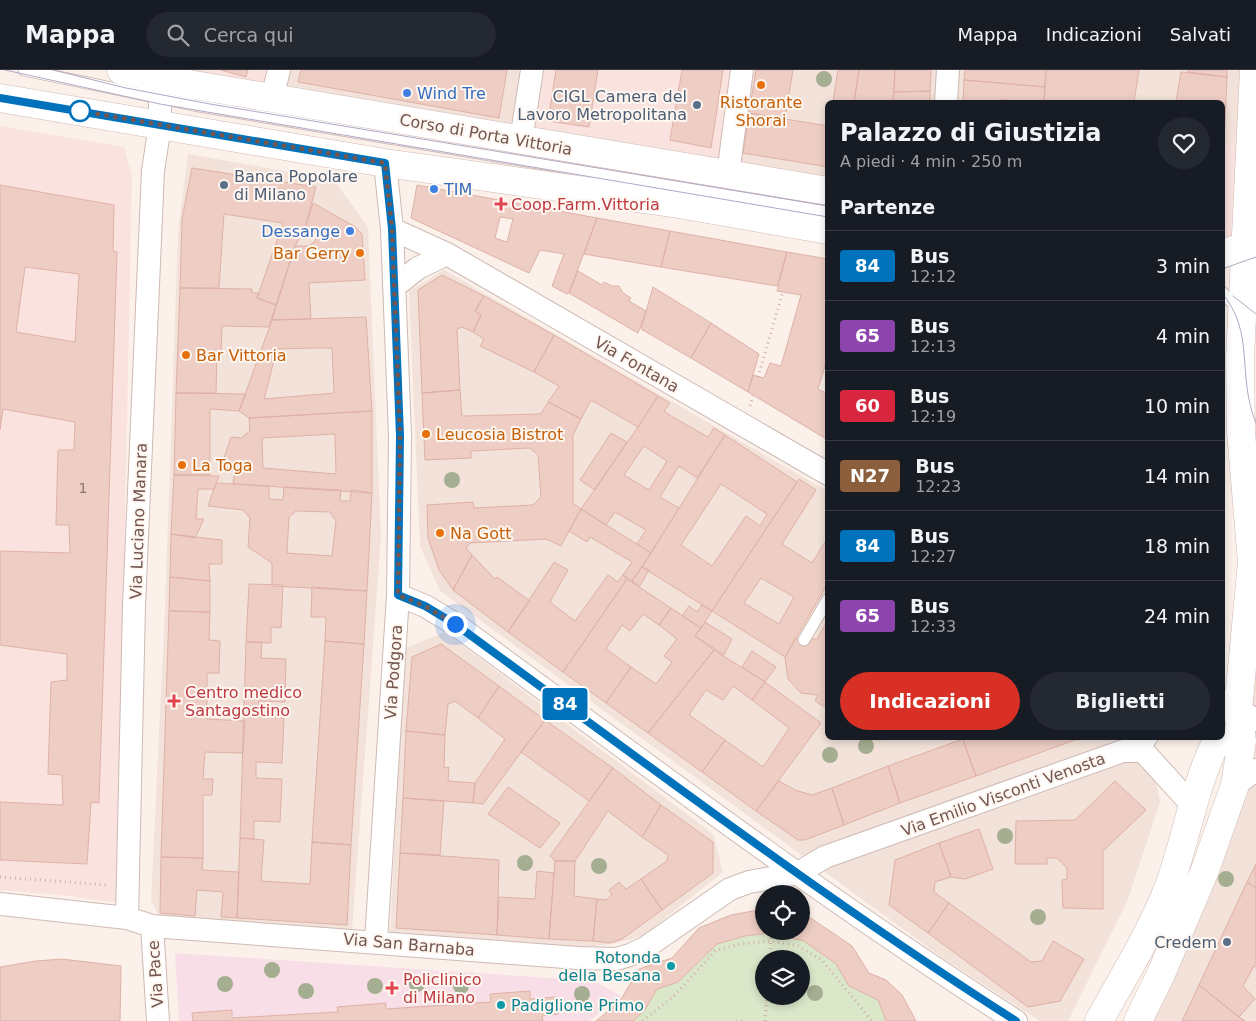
<!DOCTYPE html>
<html lang="it">
<head>
<meta charset="utf-8">
<style>
	:root { --surface:#171b24; --page:#242831; --text:#f1f3f6; --muted:#9ea1a6; --line:#363941; --accent:#d93025 }
	body { margin:0; font-family:"DejaVu Sans",sans-serif; background:var(--page); color:var(--text); height:100vh; display:flex; flex-direction:column; font-size:19px; white-space:nowrap }
	* { box-sizing:border-box; margin:0 }
	p { font-size:16px; color:var(--muted) }
	.icon { flex:none; width:28px; height:28px; fill:none; stroke:currentColor; stroke-width:2; stroke-linecap:round; stroke-linejoin:round }
	.map { position:relative; flex:1; overflow:hidden }
	.side { position:absolute; left:825px; top:30px; width:400px; height:640px; display:flex; flex-direction:column; background:var(--surface); border-radius:8px; box-shadow:0 2px 8px #0003 }
	.side>* { flex:none }
	.badge { padding:0 10px; border-radius:4px; font-size:18px; line-height:32px }
	.tools { position:absolute; left:755px; top:815px; display:grid; gap:10px }
	.tools a { display:grid; place-items:center; width:55px; height:55px; border-radius:50%; background:var(--surface); box-shadow:0 2px 8px #0003; font-size:25px }
	.you { position:absolute; width:25px; height:25px; margin:-12px; border:4px solid #fff; border-radius:50%; background:#1a73e8; box-shadow:0 0 0 8px #1a73e833 }
	.map>.badge { position:absolute; translate:-50% -50%; box-shadow:0 0 0 2px #fff }
	h2 { padding:0 15px; font-size:19px; line-height:45px }
	.round { display:grid; place-items:center; flex:none; width:52px; height:52px; border-radius:26px; background:var(--page) }
	.overview { display:flex; align-items:center; justify-content:space-between; height:85px; padding:0 15px }
	h1 { font-size:24px; font-weight:600; line-height:38px }
	.primary-button { display:flex; gap:10px; margin-top:auto; padding:10px 15px }
	.primary-button a { flex:1; height:58px; border-radius:30px; background:var(--accent); color:#fff; font-size:20px; font-weight:600; line-height:58px; text-align:center }
	.primary-button a+a { background:var(--page); color:var(--text) }
	ul { padding:0; list-style:none }
	li { display:flex; align-items:center; gap:15px; height:70px; padding:0 15px; border-top:1px solid var(--line) }
	li div { flex:1 }
	li b { display:block; font-size:19px }
	li em { font-style:normal }
	li .badge { min-width:55px; font-weight:700; text-align:center }
	header { display:flex; align-items:center; gap:30px; box-sizing:border-box; height:70px; padding:0 25px; background:var(--surface); border-bottom:1px solid var(--line) }
	header strong { font-size:24px }
	nav { display:flex; gap:28px; margin-inline-start:auto; font-size:18px }
	.search { width:350px; height:45px; background:var(--page); display:flex; align-items:center; gap:12px; box-sizing:border-box; padding:0 18px; border-radius:28px; color:var(--muted); font-size:19px }
	.map>svg:first-child { display:block }
</style>
</head>
<body>
<header>
<strong>Mappa</strong>
<div class="search"><svg class="icon" aria-label="search" viewBox="0 0 24 24"><circle cx="10" cy="10" r="6"/><path d="M15 15l6 6"/></svg>Cerca qui</div>
<nav><a>Mappa</a><a>Indicazioni</a><a>Salvati</a></nav>
</header>
<div class="map">
<svg width="1256" height="951" viewBox="0 0 1256 951">
	<rect width="100%" height="100%" fill="#fbf1ea"/>
	<path fill="#f2e2d9" d="M280,0H530L519,72L273,30Z
		M741,0H946L944,32H828L827,121L726,104Z
		M949,0H1253L1251,78L1223,74L1222,32H947Z
		M188,84L334,110L368,157L381,467L352,860L160,847L151,831L165,538L178,163Z
		M444,200L827,421L828,668H1147L1160,732L1127,832L1068,951H1040L944,889L440,521L420,476L409,221Z
		M1256,439V951H1141L1237,717Z
		M445,562L713,764L723,802L643,866L612,874L584,877L390,865L404,579Z"/>
	<path fill="#fae2df" d="M127,0H277L271,29Z
		M534,0H741L726,104L523,72Z
		M0,56L124,77L132,106L117,833L70,826L0,820Z
		M1223,74L1251,78L1248,172L1223,182Z"/>
	<path fill="#f8dee6" d="M175,883L595,911L621,926L589,951H179Z"/>
	<path fill="#dbe7c9" fill-rule="evenodd" d="M769,863L804,871L836,894L849,916L878,930L886,951H633L644,941L657,919L678,912L717,874L745,866ZM764,889H801V926H764Z"/>
	<path fill="#eecdc4" stroke="#dfb1a6" fill-rule="evenodd" d="M221,0H248L246,7Z
		M301,0H507L499,48L298,12Z
		M556,0H598L589,57L548,51Z
		M682,0H723L711,78L670,70Z
		M756,0H793L785,49L749,43Z
		M838,0H859L854,32H833Z
		M859,0H895L893,32H854Z
		M895,0H931L930,21L894,22Z
		M965,0H1046L1045,17L964,10Z
		M1046,0H1139L1134,32H1044Z
		M1188,0H1227V7L1188,2Z
		M1181,2L1227,7L1224,74L1222,32H1176Z
		M964,10L1045,17L1044,32L1000,30V32H963Z
		M930,21V32H893L894,22Z
		M749,43L828,56V97L743,83Z
		M192,98L316,117L305,158L295,176L276,235L257,228L283,153L224,144L219,218H180L182,149Z
		M0,115L114,135L113,181L117,182L99,733L91,732L87,794L0,790V732L63,735L62,705L48,704L51,612L67,610V584L0,575V481L70,483L69,455H56L58,380H74L75,352L3,339L0,360ZM25,197L79,204L75,272L16,262Z
		M417,115L597,148L569,223L567,224L552,216L564,184L540,180L529,203L411,148ZM500,147L513,149L507,172L495,168Z
		M313,133L354,156L362,164L365,210L309,213L311,249L272,250L295,176H309L314,172L318,165L305,158Z
		M597,148L670,161L661,197L584,184Z
		M670,161L787,182L777,216L661,197Z
		M787,182L828,189V286L818,319L828,324V370L748,322L753,305L764,308L770,293L781,296L801,225L777,221Z
		M578,201L602,215L604,212L612,216H619L623,223L631,228L629,231L646,241L638,263L569,223Z
		M442,205L484,226L475,241L481,245L473,262L462,257L457,259L460,320L422,323L418,220Z
		M653,217L711,253L691,288L641,259Z
		M180,218L252,219V223H259L257,228L276,235L269,257L222,256L221,282L217,281L216,323H176Z
		M484,226L554,265L534,302L480,276L484,269L473,262L481,245L475,241Z
		M366,247L372,341L249,348L239,341L272,250ZM314,278H332L334,323L264,329L277,279Z
		M711,253L759,284L748,322L691,288Z
		M554,265L658,326L638,357L591,330L581,349L548,332L559,316L534,302Z
		M460,320L462,346L541,344L548,332L581,349L573,365V433L581,439L561,476L546,469L470,473L466,478L472,485L453,520L439,500L428,468L427,435L473,432L474,438L533,435L541,427L538,385L530,378L471,381V388L425,390L422,323Z
		M176,323L246,324L239,341L210,339V405H174Z
		M658,326L670,333L664,341L671,346L708,367L714,358L725,365L697,408L679,396L660,427L679,438L651,483L637,474L646,460L615,442L606,455L581,439L638,357ZM644,376L667,391L649,420L624,405Z
		M372,341V423L233,414L235,398L221,397L231,367L241,368L250,361L249,348ZM335,364L336,404L263,398L262,368Z
		M611,363L627,372L595,420L580,410Z
		M725,365L797,412L712,541L642,497ZM721,414L767,444L760,456L746,446L712,496L681,475Z
		M174,405L219,406L214,419H198L196,449H204L195,468L171,464Z
		M799,409L816,420L782,474L812,493L828,467V513L785,587L712,541ZM761,508L794,527L779,554L744,533Z
		M216,413L269,416V429L283,430L284,417L341,420L340,431H350L351,420L372,423L367,521L272,516V493L248,477L250,448L243,440L208,436ZM296,441L330,442L336,451L332,486L287,483L289,447Z
		M581,439L651,483L632,511L623,505L632,492L590,467L587,472L569,461Z
		M171,464L222,470V494H209L210,511L170,507Z
		M472,485L495,509L497,507L530,531L508,562L453,520Z
		M554,492L568,500L550,532L575,551L608,505L618,512L623,505L627,509L563,602L508,562Z
		M642,497L649,500L640,516L632,511Z
		M170,507L210,511V542L169,541Z
		M627,509L671,538L659,555L643,544L630,561L622,555L606,579L631,597L606,633L563,602Z
		M249,514L283,515L281,558L271,557V573L246,572Z
		M312,517L367,521L364,574L325,571L326,547H311Z
		M702,535L712,541L701,558L682,546L689,536L697,542Z
		M671,538L701,558L695,566L714,580L648,663L606,633L631,597L656,614L672,592L664,586L677,569L659,555Z
		M169,541L210,542L209,570L220,571L219,603H207V649L245,651L243,683L205,682L203,709H213L212,725H203V788L161,787Z
		M828,550V639L815,631L818,625L801,623L788,609L785,587L795,569H817Z
		M705,552L732,569L724,585L695,566Z
		M325,571L364,574L351,775L312,772Z
		M246,572H262L261,588L286,589L285,632L259,631L258,647L284,648L282,693L256,692V708L282,709L280,752L254,751V769L240,768Z
		M441,574L499,616L478,648L455,631L448,634L445,665L406,661L412,587Z
		M714,580L765,612L752,630L733,616L723,630L706,620L689,645L725,670L702,702L648,663Z
		M752,581L776,597L765,612L742,597Z
		M765,612L821,653L756,741L702,702L725,670L763,697L789,658L752,630Z
		M499,616L545,650L483,734L473,733L475,713L505,669L478,648Z
		M545,650L613,698L589,731L521,682Z
		M406,661L445,665L444,698L449,697L448,711L475,713L473,733L403,728Z
		M874,668H888L880,670L872,669Z
		M962,668H1080L976,706Z
		M963,669L976,706L900,733L888,696Z
		M888,696L900,733L844,755L832,718Z
		M613,698L661,735L642,767L608,741L575,791H555L550,786Z
		M779,711L795,720L812,725L832,718L844,755L805,770H798L756,741Z
		M1115,711L1146,740L1103,781V839L1063,838L1062,810L1067,809V798L1057,788H1047V794H1015L1016,751L1075,750Z
		M508,717L560,753L540,778L488,744Z
		M403,728L444,731L440,785L400,783Z
		M661,735L713,772V803L662,840L641,809L667,791L668,785L642,767Z
		M979,759L993,799L965,809L951,807L939,773Z
		M240,768L264,770L261,811L310,814L312,772L351,775L347,855L237,848Z
		M939,773L951,807L935,812L934,822L949,833L928,863L889,835L895,790Z
		M400,783L499,790L497,865L396,858Z
		M161,787L203,788L202,800L239,802L237,848L221,847L223,822L197,820L195,846L160,843Z
		M555,791H575L574,826L597,829L593,871L549,869Z
		M1256,794V818L1247,812Z
		M537,801L554,803L549,869L497,865L499,827L535,829Z
		M641,809L662,840L622,869L610,873L593,871L597,829L606,830L612,825L609,820L619,812L626,819Z
		M1247,812L1256,818V897L1254,896L1243,916L1255,929L1239,947L1199,915Z
		M949,833L1031,892L1042,891L1053,871L1084,889L1060,931L1028,937L928,863Z
		M764,839V861H801V845L812,849L852,876L869,903L886,910L902,925L916,951H886L878,930L849,916L836,894L804,871L769,863L745,866L717,874L678,912L657,919L644,941L633,951H596L620,931L639,899L672,888L699,858L731,845Z
		M62,889L121,896L120,951H0V897L36,891Z
		M1199,915L1239,947L1245,951H1182Z
		M530,921V929L557,927L558,944L542,946L543,951H193L192,943L232,940V948L338,942L337,937L386,933V939L491,932L490,924Z"/>
	<g fill="none" stroke-linecap="round" stroke-linejoin="round">
		<g stroke="#cebab3" stroke-width="13">
			<path id="lane" d="M24,0L194,35L828,142
				M1222,222L1238,239
				M804,570L828,529
				M1143,681L1152,668"/>
		</g>
		<g stroke="#cebab3" stroke-width="24">
			<path id="street" d="M272,28L279,0
				M946,32L948,0
				M521,70L532,0
				M728,104L742,0
				M392,159L447,184L828,404
				M394,217L418,198L447,184
				M398,525L425,536L455,554C640,689 823,828 1016,951
				M1222,630L1256,650
				M1235,715L1256,700
				M0,834L127,848L152,856L578,888L616,889L630,885L645,878L730,819L749,812L798,803L825,787L1123,681H1143L1192,735
				M127,848L134,536L153,101L160,55V29L155,16L145,7
				M152,856L158,951
				M376,871L398,525L400,366L392,159L385,93"/>
		</g>
		<g stroke="#d0b9b1" stroke-width="29">
			<path id="secondary" d="M121,0L194,15L828,121
				M0,28L385,93L679,134L828,160
				M1222,184L1256,172
				M1252,492L1241,362L1240,289L1254,0
				M1099,951C1123,907 1151,863 1169,816C1187,767 1194,715 1218,668
				M1138,951L1161,904L1205,800L1235,715L1242,671L1238,640L1252,492L1256,473"/>
		</g>
		<path stroke="#d3b0a7" stroke-width="3" stroke-dasharray="1 4" stroke-linecap="butt" d="M758,307L783,221
			M750,336L753,326
			M0,807L107,815
			M770,889L771,863
			M643,951L677,923L715,881L740,874L771,871L798,876L822,890L872,951
			M736,951H746
			M765,951L767,926"/>
		<use href="#lane" stroke="#fff" stroke-width="11"/>
		<use href="#street" stroke="#fff" stroke-width="22"/>
		<use href="#secondary" stroke="#fff" stroke-width="28"/>
		<path stroke="#b2a8c4" stroke-width="1" d="M5,0L160,34L828,147
			M53,0L126,18L210,34L828,136
			M1222,199L1256,187
			M1222,223C1256,264 1236,304 1256,353
			M1233,226L1256,244"/>
	</g>
	<g fill="#a5ae91">
		<circle cx="824" cy="9" r="8"/>
		<circle cx="452" cy="410" r="8"/>
		<circle cx="866" cy="676" r="8"/>
		<circle cx="830" cy="685" r="8"/>
		<circle cx="1005" cy="766" r="8"/>
		<circle cx="525" cy="793" r="8"/>
		<circle cx="599" cy="796" r="8"/>
		<circle cx="1226" cy="809" r="8"/>
		<circle cx="1038" cy="847" r="8"/>
		<circle cx="272" cy="900" r="8"/>
		<circle cx="225" cy="914" r="8"/>
		<circle cx="417" cy="914" r="8"/>
		<circle cx="375" cy="916" r="8"/>
		<circle cx="461" cy="916" r="8"/>
		<circle cx="306" cy="921" r="8"/>
		<circle cx="815" cy="923" r="8"/>
		<circle cx="582" cy="924" r="8"/>
	</g>
	<g fill="none" stroke-linecap="round" stroke-linejoin="round">
		<g stroke="#fff" stroke-width="11">
			<path id="line" d="M0,28L385,93L392,159L400,366L398,525L425,536L455,554C640,689 823,828 1016,951"/>
		</g>
		<use href="#line" stroke="#0072bc" stroke-width="8"/>
		<path stroke="#73564f" stroke-width="5" stroke-dasharray="0 9" d="M80,41L385,93L392,159L400,366L398,525L425,536L455,554"/>
	</g>
	<g fill="#e8710a" stroke="#fef6f0" stroke-width="2">
		<circle cx="761" cy="15" r="5"/>
		<circle cx="360" cy="183" r="5"/>
		<circle cx="186" cy="285" r="5"/>
		<circle cx="426" cy="364" r="5"/>
		<circle cx="182" cy="395" r="5"/>
		<circle cx="440" cy="463" r="5"/>
	</g>
	<g fill="#3f7fe0" stroke="#fef6f0" stroke-width="2">
		<circle cx="407" cy="23" r="5"/>
		<circle cx="434" cy="119" r="5"/>
		<circle cx="350" cy="161" r="5"/>
	</g>
	<g fill="#5c6f8a" stroke="#fef6f0" stroke-width="2">
		<circle cx="697" cy="35" r="5"/>
		<circle cx="224" cy="115" r="5"/>
		<circle cx="1227" cy="872" r="5"/>
	</g>
	<circle fill="#fff" stroke="#0072bc" stroke-width="2.5" cx="80" cy="41" r="10"/>
	<g fill="#e0444e" stroke="#fef6f0" stroke-width="2">
		<path d="M498.5 126.5h5v5h5v5h-5v5h-5v-5h-5v-5h5z"/>
		<path d="M171.5 623.5h5v5h5v5h-5v5h-5v-5h-5v-5h5z"/>
		<path d="M389.5 910.5h5v5h5v5h-5v5h-5v-5h-5v-5h5z"/>
	</g>
	<g fill="#0f9aa8" stroke="#fef6f0" stroke-width="2">
		<circle cx="671" cy="896" r="5"/>
		<circle cx="501" cy="935" r="5"/>
	</g>
	<g text-anchor="middle" stroke-width="4" stroke-linejoin="round" paint-order="stroke">
		<g font-size="14" fill="#92746c">
			<text x="83" y="423">1</text>
		</g>
		<g font-size="16" fill="#366cbe" stroke="#fef6f0" text-anchor="start">
			<text x="417" y="29">Wind Tre</text>
			<text x="444" y="125">TIM</text>
			<text x="340" y="167" text-anchor="end">Dessange</text>
		</g>
		<g font-size="16" fill="#4e5e75" stroke="#fef6f0" text-anchor="end">
			<text x="687" y="32">CIGL Camera del<tspan x="687" dy="18">Lavoro Metropolitana</tspan></text>
			<text x="234" y="112" text-anchor="start">Banca Popolare<tspan x="234" dy="18">di Milano</tspan></text>
			<text x="1217" y="878">Credem</text>
		</g>
		<g font-size="16" fill="#c56008" stroke="#fef6f0" text-anchor="start">
			<text x="761" y="38" text-anchor="middle">Ristorante<tspan x="761" dy="18">Shorai</tspan></text>
			<text x="350" y="189" text-anchor="end">Bar Gerry</text>
			<text x="196" y="291">Bar Vittoria</text>
			<text x="436" y="370">Leucosia Bistrot</text>
			<text x="192" y="401">La Toga</text>
			<text x="450" y="469">Na Gott</text>
		</g>
		<g font-size="16" fill="#73564f" stroke="#fef6f0">
			<text transform="translate(486 64) rotate(10)" y="6">Corso di Porta Vittoria</text>
			<text transform="translate(637 294) rotate(30)" y="6">Via Fontana</text>
			<text transform="translate(138 451) rotate(-88)" y="6">Via Luciano Manara</text>
			<text transform="translate(393 602) rotate(-86)" y="6">Via Podgora</text>
			<text transform="translate(1003 724) rotate(-20)" y="6">Via Emilio Visconti Venosta</text>
			<text transform="translate(409 874) rotate(5)" y="6">Via San Barnaba</text>
			<text transform="translate(155 904) rotate(-94)" y="6">Via Pace</text>
		</g>
		<g font-size="16" fill="#be3a42" stroke="#fef6f0" text-anchor="start">
			<text x="511" y="140">Coop.Farm.Vittoria</text>
			<text x="185" y="628">Centro medico<tspan x="185" dy="18">Santagostino</tspan></text>
			<text x="403" y="915">Policlinico<tspan x="403" dy="18">di Milano</tspan></text>
		</g>
		<g font-size="16" fill="#0d838f" stroke="#fef6f0" text-anchor="end">
			<text x="661" y="893">Rotonda<tspan x="661" dy="18">della Besana</tspan></text>
			<text x="511" y="941" text-anchor="start">Padiglione Primo</text>
		</g>
	</g>
</svg>
<div class="tools">
<a><svg class="icon" aria-label="locate" viewBox="0 0 24 24"><circle cx="12" cy="12" r="6"/><path d="M12 2v4M12 18v4M2 12h4M18 12h4"/></svg></a>
<a><svg class="icon" aria-label="layers" viewBox="0 0 24 24"><path d="M12 4l9 5-9 5-9-5zM3 14l9 5 9-5"/></svg></a>
</div>
<div class="you" style="left:455px;top:554px"></div>
<b class="badge" style="left:565px;top:634px;background:#0072bc;color:#fff">84</b>
<section class="side">
<div class="overview"><div><h1>Palazzo di Giustizia</h1><p>A piedi · 4 min · 250 m</p></div><a class="round"><svg class="icon" aria-label="heart" viewBox="0 0 24 24"><path d="M12 20l-8-8c-3-5 5-10 8-4 3-6 11-1 8 4z"/></svg></a></div>
<h2>Partenze</h2>
<ul>
<li><span class="badge" style="background:#0072bc;color:#fff">84</span><div><b>Bus</b><p>12:12</p></div><em>3 min</em></li>
<li><span class="badge" style="background:#8e44ad;color:#fff">65</span><div><b>Bus</b><p>12:13</p></div><em>4 min</em></li>
<li><span class="badge" style="background:#d7263d;color:#fff">60</span><div><b>Bus</b><p>12:19</p></div><em>10 min</em></li>
<li><span class="badge" style="background:#8b5e3c;color:#fff">N27</span><div><b>Bus</b><p>12:23</p></div><em>14 min</em></li>
<li><span class="badge" style="background:#0072bc;color:#fff">84</span><div><b>Bus</b><p>12:27</p></div><em>18 min</em></li>
<li><span class="badge" style="background:#8e44ad;color:#fff">65</span><div><b>Bus</b><p>12:33</p></div><em>24 min</em></li>
</ul>
<div class="primary-button"><a>Indicazioni</a><a>Biglietti</a></div>
</section>
</div>
</body>
</html>
